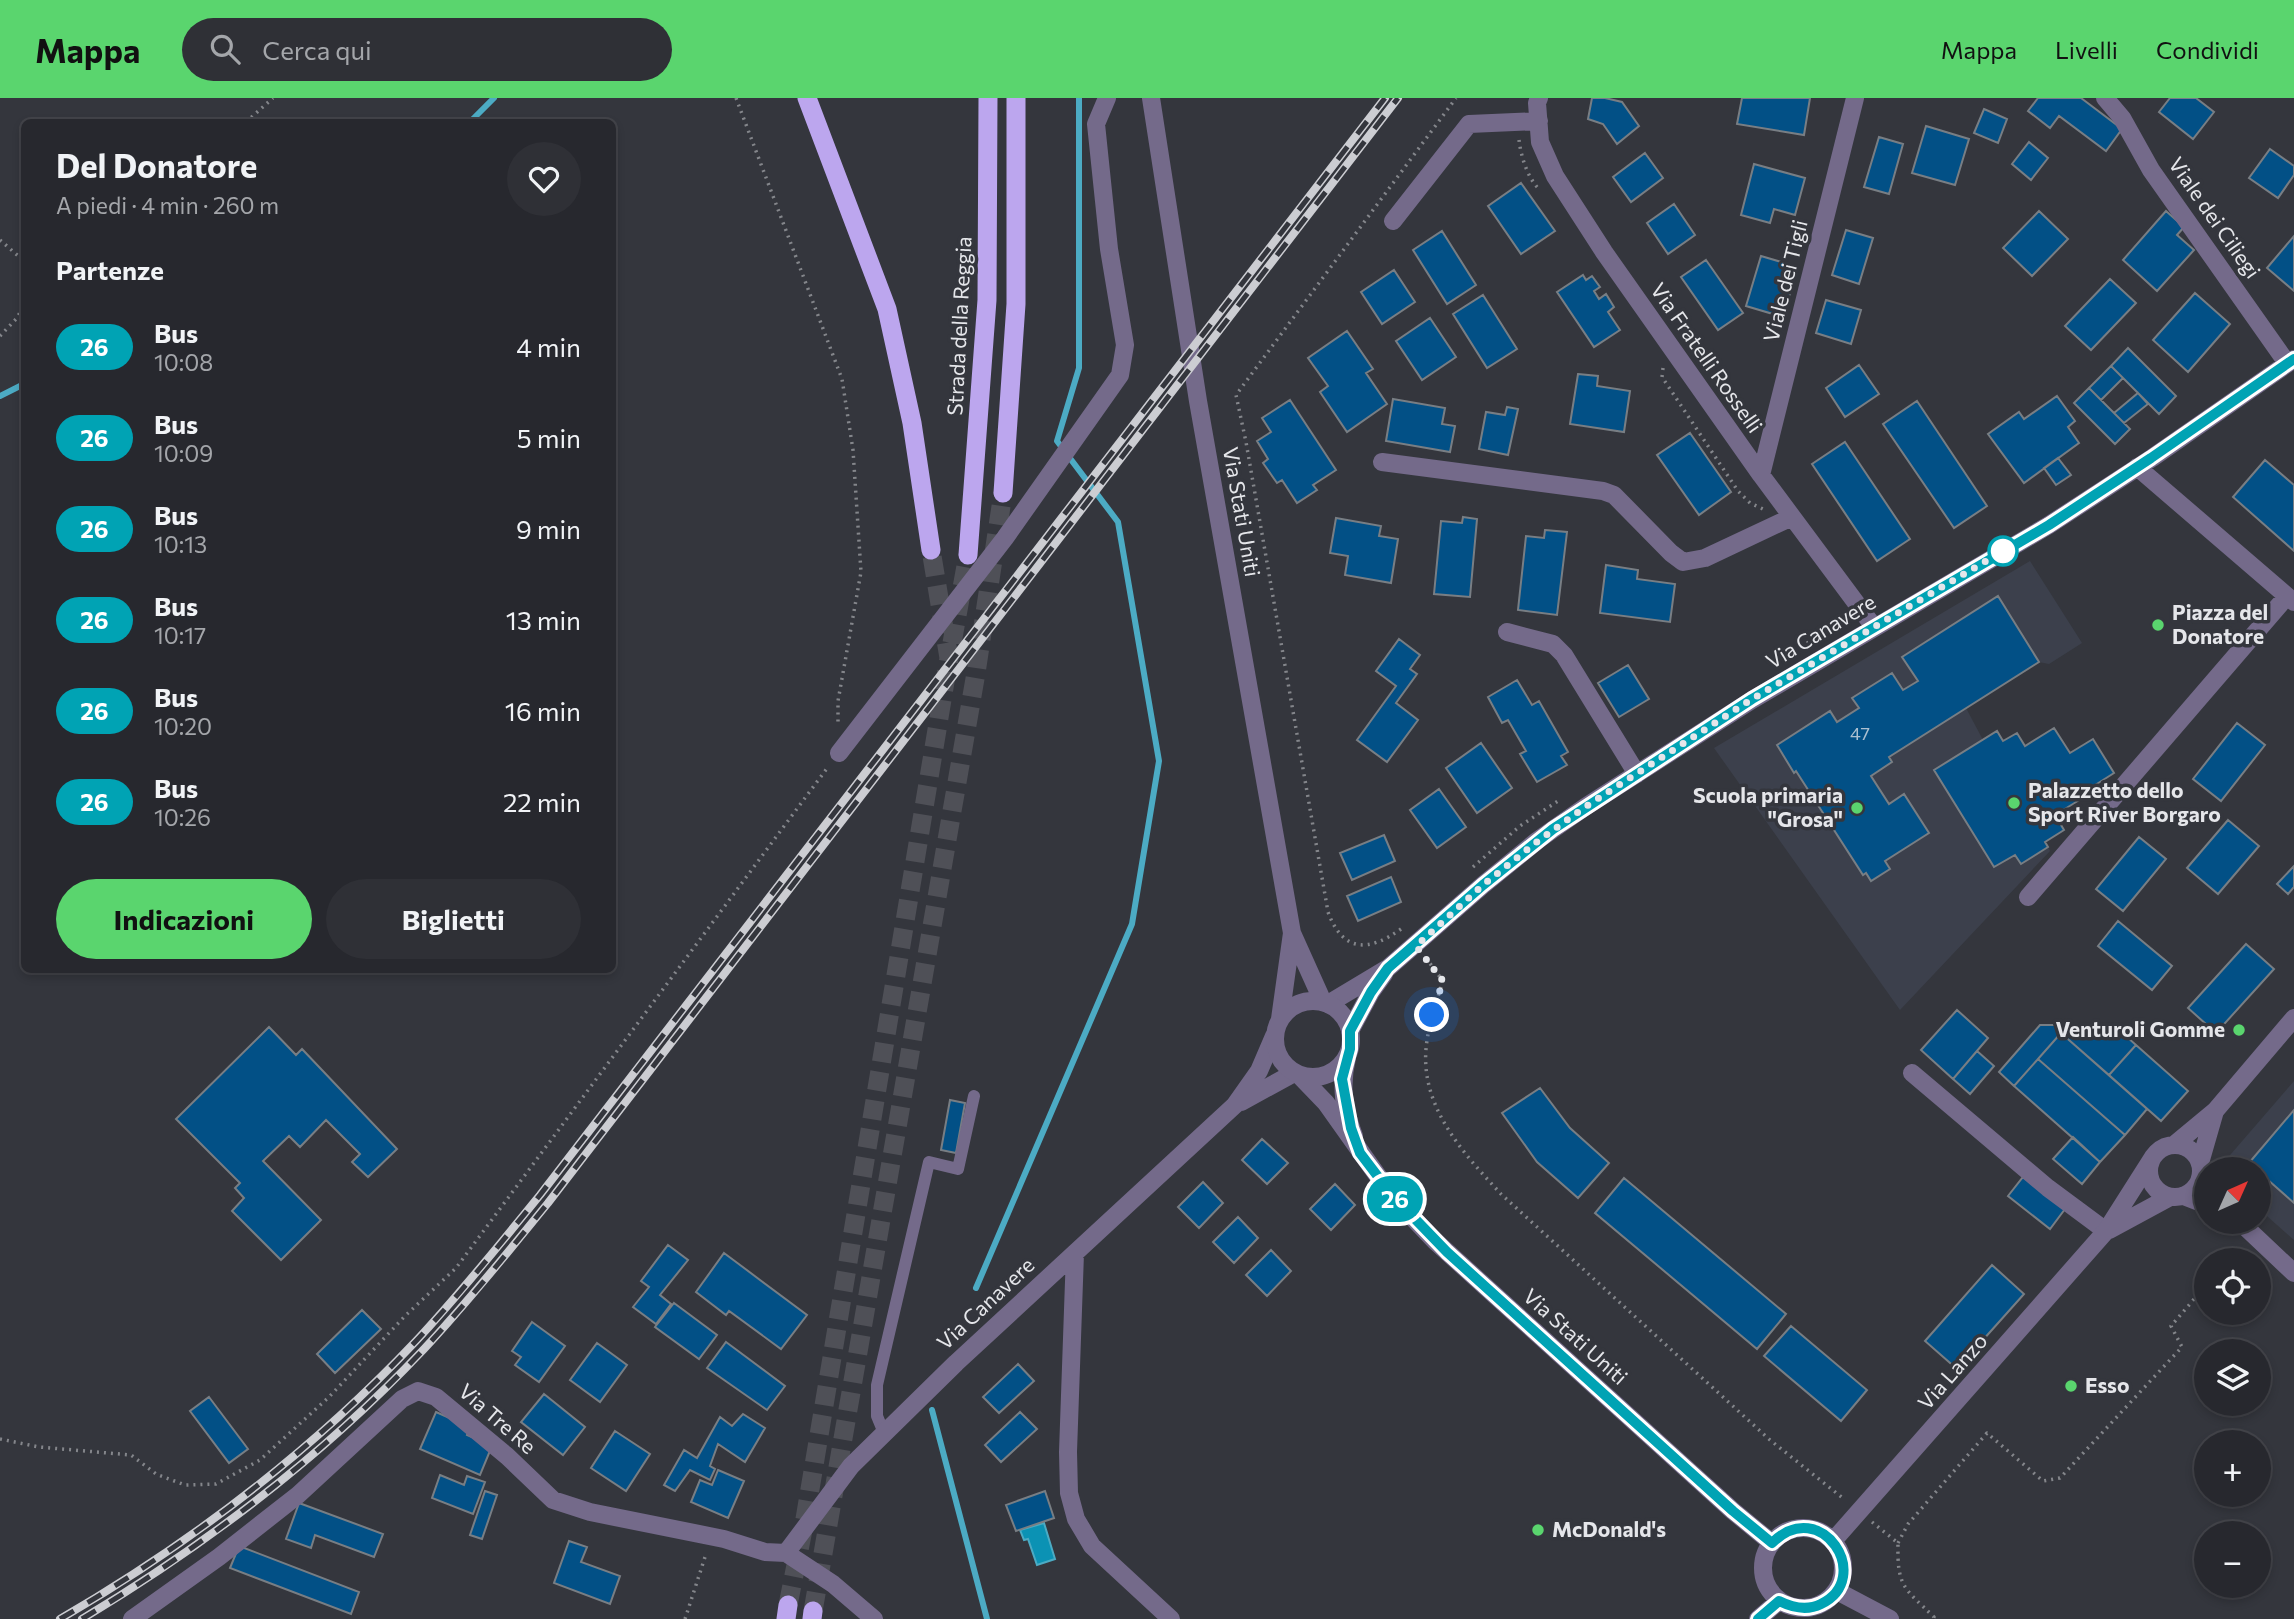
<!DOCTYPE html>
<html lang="it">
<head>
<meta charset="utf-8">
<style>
	:root { --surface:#27282e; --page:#2f3036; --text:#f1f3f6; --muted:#a4a6aa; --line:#43444a; --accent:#5ad56e }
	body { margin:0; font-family:Commissioner,sans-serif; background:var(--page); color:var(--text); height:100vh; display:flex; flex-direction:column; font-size:26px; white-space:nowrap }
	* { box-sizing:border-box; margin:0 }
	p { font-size:23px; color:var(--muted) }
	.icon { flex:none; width:38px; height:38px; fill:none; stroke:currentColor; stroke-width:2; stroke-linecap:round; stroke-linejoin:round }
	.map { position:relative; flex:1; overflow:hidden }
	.drawer { position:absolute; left:21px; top:21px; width:595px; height:854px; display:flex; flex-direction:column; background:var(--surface); border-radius:10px; box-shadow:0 4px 10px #0003,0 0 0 2px var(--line) }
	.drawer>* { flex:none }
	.badge { padding:0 14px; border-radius:23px; font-size:24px; line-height:46px }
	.needle { width:46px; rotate:45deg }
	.buttons { position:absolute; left:2194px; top:1059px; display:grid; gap:14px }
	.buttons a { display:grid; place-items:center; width:77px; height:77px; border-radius:50%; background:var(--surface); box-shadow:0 4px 10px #0003,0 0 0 2px var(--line); font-size:35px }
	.you { position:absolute; width:35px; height:35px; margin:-18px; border:5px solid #fff; border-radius:50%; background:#1a73e8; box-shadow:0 0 0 10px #1a73e833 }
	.map>.badge { position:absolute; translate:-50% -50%; box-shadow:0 0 0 4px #fff }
	h2 { padding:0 35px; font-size:26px; line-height:63px }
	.round { display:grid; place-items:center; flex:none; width:74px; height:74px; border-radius:37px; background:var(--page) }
	.overview { display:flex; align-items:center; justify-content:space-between; height:119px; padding:0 35px }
	h1 { font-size:33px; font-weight:700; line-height:52px }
	.primary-button { display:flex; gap:14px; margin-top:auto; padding:14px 35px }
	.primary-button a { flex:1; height:80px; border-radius:42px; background:var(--accent); color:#111; font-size:28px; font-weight:700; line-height:80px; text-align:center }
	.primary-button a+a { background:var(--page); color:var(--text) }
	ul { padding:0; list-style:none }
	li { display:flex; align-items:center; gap:21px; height:91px; padding:0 35px }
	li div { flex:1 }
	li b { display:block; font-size:26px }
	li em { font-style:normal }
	li .badge { min-width:77px; font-weight:700; text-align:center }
	header { display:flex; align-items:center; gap:42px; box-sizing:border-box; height:98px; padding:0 35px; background:var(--accent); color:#111 }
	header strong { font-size:33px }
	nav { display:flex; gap:38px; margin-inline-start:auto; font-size:24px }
	.search { width:490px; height:63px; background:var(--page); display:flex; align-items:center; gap:18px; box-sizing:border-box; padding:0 24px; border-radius:38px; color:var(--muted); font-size:26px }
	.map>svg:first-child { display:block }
</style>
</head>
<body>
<header>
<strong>Mappa</strong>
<div class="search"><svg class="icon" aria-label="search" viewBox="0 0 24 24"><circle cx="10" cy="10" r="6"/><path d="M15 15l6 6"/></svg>Cerca qui</div>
<nav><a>Mappa</a><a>Livelli</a><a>Condividi</a></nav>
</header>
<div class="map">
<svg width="2294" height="1521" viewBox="0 0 2294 1521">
	<rect width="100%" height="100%" fill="#34363d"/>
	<path fill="#3c404c" d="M2030,463L2082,545L2049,566L2039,564L1966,610L1983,642L1934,672L1994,769L2015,757L2021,766L2048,749L2050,753L1900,912L1714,650Z
		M2294,983V1142L2259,1111V1071H2218Z"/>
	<path fill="#0b92b4" stroke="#4cabc4" stroke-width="2" d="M1044,1425L1055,1461L1037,1467L1028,1441L1024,1442L1020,1432Z"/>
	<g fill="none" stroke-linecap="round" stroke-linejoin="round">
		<path stroke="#4cabc4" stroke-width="6" d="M470,24L494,0
			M0,298L24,286
			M976,1190L1132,826L1159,663L1118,424L1057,343L1079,270V0
			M932,1312L987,1521"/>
	</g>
	<path fill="#025086" stroke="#787e84" stroke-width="2" d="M1592,0H1605L1622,4L1639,28L1617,46L1603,26L1588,21Z
		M1742,0H1810L1804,37L1737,26Z
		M2038,0H2081L2122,31L2106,53L2059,18L2050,30L2028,13Z
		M2170,0H2196L2214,14L2193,41L2159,14Z
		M1984,11L2007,21L1998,45L1974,35Z
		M1926,28L1969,41L1955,87L1912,75Z
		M1879,39L1903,46L1889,96L1864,89Z
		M2029,44L2048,60L2031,82L2012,66Z
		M2270,51L2294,68V77L2278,100L2249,80Z
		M1645,55L1663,80L1631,104L1613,79Z
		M1754,66L1805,80L1795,117L1774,111L1770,125L1741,117Z
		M1521,85L1555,133L1521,156L1488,108Z
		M1674,106L1695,137L1668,156L1647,125Z
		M2039,113L2068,141L2032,178L2003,150Z
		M2166,113L2184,129L2177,137L2194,152L2157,193L2123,162Z
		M1846,132L1873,140L1859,186L1832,177Z
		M1442,133L1476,187L1447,206L1413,152Z
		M2294,138V193L2267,170Z
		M1761,158L1798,169L1783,219L1746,208Z
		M1706,162L1743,215L1718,232L1681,179Z
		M1394,172L1415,204L1382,226L1361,194Z
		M1583,177L1586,182L1592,178L1600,189L1594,193L1599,201L1606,196L1614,209L1608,214L1620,232L1594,249L1557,194Z
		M2110,181L2136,205L2091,252L2065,228Z
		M2195,195L2230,226L2188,274L2153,242Z
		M1483,197L1517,251L1487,270L1453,216Z
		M1826,202L1861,212L1851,246L1816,235Z
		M1430,220L1456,259L1422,282L1396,243Z
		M1347,233L1373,271L1366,275L1387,306L1347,334L1320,294L1328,288L1308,260Z
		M2128,250L2176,298L2159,316L2111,268Z
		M1859,267L1879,296L1845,319L1826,290Z
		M2111,268L2123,280L2101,302L2089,290Z
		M1578,276L1598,278L1597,288L1630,293L1624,334L1570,326Z
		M2089,290L2130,331L2115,346L2074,305Z
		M2138,295L2148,306L2124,325L2114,315Z
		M2057,298L2075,323L2068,329L2079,345L2024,385L1988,336L2019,314L2024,321Z
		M1393,301L1445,310L1442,326L1455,328L1450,354L1386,343Z
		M1290,302L1336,372L1313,387L1317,392L1297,405L1282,382L1277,385L1263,365L1268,361L1257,343L1271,334L1262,320Z
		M1917,303L1987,408L1954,430L1883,326Z
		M1507,309L1518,311L1508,357L1479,351L1486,314L1505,317Z
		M1690,335L1731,394L1699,417L1657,357Z
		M1845,344L1910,441L1877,463L1812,366Z
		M2058,360L2071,377L2056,387L2044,370Z
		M2265,362L2294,387V453L2233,399Z
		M1463,419L1477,421L1470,499L1434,496L1441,423L1462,425Z
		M1336,420L1381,428L1379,438L1398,441L1391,485L1345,477L1348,458L1330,455Z
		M1545,432L1567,434L1557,517L1518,512L1526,438L1544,440Z
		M1606,467L1638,472L1637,481L1675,486L1670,524L1600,515Z
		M1998,498L2039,564L1889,659L1892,664L1871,678L1889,706L1904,696L1929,735L1885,763L1890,771L1871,783L1866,775L1863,777L1796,673L1794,675L1777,647L1830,613L1837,624L1859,610L1852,600L1892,575L1903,592L1918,583L1902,559Z
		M1399,541L1420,557L1410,571L1417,576L1396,605L1418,622L1387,664L1357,642L1396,588L1376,573Z
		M1628,567L1649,601L1619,619L1598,585Z
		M1517,582L1532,607L1539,603L1568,654L1561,658L1567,667L1537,684L1520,656L1526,653L1508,622L1502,625L1488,599Z
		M2237,625L2265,647L2221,703L2193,681Z
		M2054,630L2070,655L2093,641L2114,675L2092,689L2094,693L2055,717L2064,732L2045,744L2048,749L2021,766L2015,757L1994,769L1934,672L1997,633L2003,643L2017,635L2025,648Z
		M1481,645L1512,690L1477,715L1446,670Z
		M1439,691L1466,729L1437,750L1410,712Z
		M2228,722L2259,748L2218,796L2187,770Z
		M1384,737L1395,763L1352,782L1340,755Z
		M2139,739L2166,761L2123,813L2096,791Z
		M2294,768V789L2288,796L2277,786Z
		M1391,779L1401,804L1358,823L1347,798Z
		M2118,823L2172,868L2152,892L2098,848Z
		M2246,846L2274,871L2216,935L2188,910Z
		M1957,912L1988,940L1953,981L1921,952Z
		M2040,927H2068L2014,988L1999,974Z
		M2068,927L2117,930L2136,947L2109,977L2061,935Z
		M269,929L296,957L302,951L397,1051L368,1079L352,1064L360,1056L326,1022L300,1049L289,1038L263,1063L321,1122L281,1162L232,1113L244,1100L235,1090L240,1085L176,1021Z
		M2061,935L2147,1011L2125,1037L2038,961Z
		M2136,947L2188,993L2161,1023L2109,977Z
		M1977,953L1994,968L1970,996L1953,981Z
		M2038,961L2125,1037L2100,1064L2014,988Z
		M1540,990L1570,1030L1609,1065L1578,1100L1537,1064L1502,1015Z
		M950,1002L965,1005L956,1055L941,1052Z
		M2294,1012V1105L2259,1074V1071H2256L2249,1065Z
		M2073,1039L2100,1064L2082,1086L2053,1061Z
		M1262,1041L1288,1065L1267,1086L1242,1062Z
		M2023,1079L2065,1111L2050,1131L2008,1098Z
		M1624,1080L1786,1216L1757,1251L1595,1115Z
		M1203,1084L1223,1105L1199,1130L1178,1109Z
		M1335,1086L1355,1107L1331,1132L1310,1111Z
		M1238,1119L1258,1140L1234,1165L1213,1144Z
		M668,1147L688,1162L660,1197L671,1206L656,1226L633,1209L649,1189L641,1183Z
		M1271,1152L1291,1173L1267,1198L1246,1177Z
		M724,1155L807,1217L781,1251L729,1213L726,1217L696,1194Z
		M1992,1167L2024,1196L1957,1271L1925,1243Z
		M674,1205L717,1237L699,1261L655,1229Z
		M362,1212L381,1231L335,1275L317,1256Z
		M532,1224L565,1248L539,1284L515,1267L521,1259L512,1253Z
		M1791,1228L1867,1292L1841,1323L1764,1258Z
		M726,1244L785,1288L767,1312L707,1270Z
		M597,1245L627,1267L600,1304L570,1282Z
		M1018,1266L1034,1283L999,1315L983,1299Z
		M544,1296L585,1329L563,1357L521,1324Z
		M209,1299L248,1351L229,1365L190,1313Z
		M436,1314L470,1329L467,1337L492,1348L480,1377L420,1351Z
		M1020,1314L1037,1331L1001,1364L985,1347Z
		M743,1316L765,1330L745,1364L718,1346L710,1368L715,1371L710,1382L690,1372L675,1393L664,1387L684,1352L697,1360L720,1319L732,1328Z
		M615,1333L650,1356L626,1393L591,1370Z
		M718,1372L744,1383L728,1420L691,1404L700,1382L712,1387Z
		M440,1377L464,1387L467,1378L485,1384L473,1416L432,1400Z
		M485,1393L497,1397L482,1441L470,1437Z
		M1045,1393L1054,1420L1016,1433L1006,1407Z
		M299,1405L383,1436L374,1459L315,1437L311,1450L286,1441Z
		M569,1443L587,1449L581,1464L620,1478L610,1506L554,1485Z
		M239,1448L359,1494L351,1516L230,1470Z"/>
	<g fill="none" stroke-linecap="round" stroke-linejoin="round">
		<path stroke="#4f5057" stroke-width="19" stroke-dasharray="19 10" stroke-linecap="butt" d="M952,545L968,457
			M788,1507L804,1427L949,560L931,452
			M813,1513L976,575L1003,395"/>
		<path stroke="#84868b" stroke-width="3.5" stroke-dasharray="2 5" stroke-linecap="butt" d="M736,0L842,281L853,352L861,474L838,603V626
			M246,24L273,0
			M1519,42C1521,59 1528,81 1540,92
			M0,142L24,163
			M0,238L17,220L24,207
			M1663,270L1662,279L1738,393L1750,405L1763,411
			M1801,549L1845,521
			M1473,769L1520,728L1558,703
			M1401,831C1369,854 1343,855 1328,814L1246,344L1236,297L1456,0
			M1426,860L1443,883C1436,905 1428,928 1426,951C1421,1010 1464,1056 1501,1096L1770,1342L1844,1401
			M2227,1162L2239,1148
			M0,1341L39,1349L131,1357L156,1376L185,1387L216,1386L260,1362L329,1299L405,1218L456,1170L828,669
			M1872,1424L1898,1445C1897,1489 1904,1490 1934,1519L1933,1521
			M1898,1445L1908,1426L1987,1335L2043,1383L2060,1380L2182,1249L2171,1228L2207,1186
			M685,1521L706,1456"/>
		<path stroke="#746a8a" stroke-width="12" d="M884,1335L877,1318V1287L929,1064L958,1071L974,998"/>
		<path stroke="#746a8a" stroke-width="18" d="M1539,0L1537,5L1540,44L1555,78L1604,154L1761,377L1874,529
			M2105,0L2122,20L2151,72L2287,265
			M1393,123L1469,26L1539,23
			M1382,364L1603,393L1614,397L1671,455L1683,464L1705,460L1792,419
			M2137,369L2294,504
			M1761,377L1855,0
			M1507,534L1553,546L1564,557L1637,676
			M839,655L1005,440L1120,277L1125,247L1109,151L1096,26L1107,0
			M2028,799L2287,498
			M1328,906L1388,870L1483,787L1538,742L1585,709L1752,602L2049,427L2152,360L2294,261
			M1350,933L1371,894L1384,876
			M1912,975L2048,1090L2106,1133
			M1241,1004L1294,975
			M2202,1073L2207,1080
			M2184,1098L2207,1107
			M2240,1124L2294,1175
			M1075,1155L1068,1354L1069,1395L1076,1421L1092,1448L1171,1521
			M786,1455L851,1368L956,1265L1235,1007L1259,973L1274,938
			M1837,1493L1890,1521
			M132,1521L219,1459L298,1397L402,1301L418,1293L436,1299L507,1358L553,1402L590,1414L724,1441L765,1454L786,1455L833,1486L874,1521"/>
		<path stroke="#746a8a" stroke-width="18" d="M1151,0L1198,303L1292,835L1323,904
			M1275 941a38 38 0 1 1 76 0a38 38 0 1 1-76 0Z
			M1280,921L1292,835
			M1347,960C1340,988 1344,1012 1354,1038
			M1300,978L1326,1005L1392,1098L1435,1143L1733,1413L1772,1445
			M2149 1073a26 26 0 1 1 52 0a26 26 0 1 1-52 0Z
			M2174,1047L2215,1013L2294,920
			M2200,1065L2215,1013
			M2109,1132L2170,1099
			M1763 1470a40 40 0 1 1 80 0a40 40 0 1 1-80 0Z
			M1833,1443L2106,1133L2153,1059
			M1758,1521L1779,1503"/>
		<path stroke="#bca6ee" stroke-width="19" d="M807,0L887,211L912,325L931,452
			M1003,395L1016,206V0
			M968,457L987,202L988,0
			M786,1521L788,1507
			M812,1521L813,1513"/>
		<g stroke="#cccdd2" stroke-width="8">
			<path id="rail" d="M60,1521C191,1445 312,1353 416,1243C460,1196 500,1146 540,1097L1385,0
				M82,1521C207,1446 324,1357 424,1251C468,1204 508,1154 548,1105L1398,0"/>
		</g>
		<use href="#rail" stroke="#34363d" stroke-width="5" stroke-dasharray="16" stroke-linecap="butt"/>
	</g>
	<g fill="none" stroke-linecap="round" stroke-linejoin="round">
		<g stroke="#fff" stroke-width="16">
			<path id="line" d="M1758,1521L1779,1503C1793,1510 1807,1513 1821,1506C1875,1480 1821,1396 1772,1445L1733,1413L1447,1154L1392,1097L1360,1055L1351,1030L1342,981L1350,951V933L1371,894L1388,870L1483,787L1553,731L1752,601L2049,427L2151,360L2294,261"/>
		</g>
		<use href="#line" stroke="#00a3b4" stroke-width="10"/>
		<path stroke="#e5e6ea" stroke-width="7" stroke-dasharray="0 12.6" d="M1432,917L1443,883L1416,848L1483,787L1538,743L1585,709L1752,601L2003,453"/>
	</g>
	<circle fill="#fff" stroke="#00a3b4" stroke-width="3.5" cx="2003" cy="453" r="14"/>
	<g fill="#5ad56e" stroke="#34363d" stroke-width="2.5">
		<circle cx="2158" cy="527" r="7"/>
		<circle cx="2014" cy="705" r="7"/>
		<circle cx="1857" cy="710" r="7"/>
		<circle cx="2239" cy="932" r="7"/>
		<circle cx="2071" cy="1288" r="7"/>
		<circle cx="1538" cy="1432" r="7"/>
	</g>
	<g text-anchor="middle" stroke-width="7" stroke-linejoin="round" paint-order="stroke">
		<g font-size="18" fill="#acc0d1">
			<text x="1860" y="642">47</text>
		</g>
		<g font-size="21" fill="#e5e6ea" stroke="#34363d">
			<text transform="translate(2214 120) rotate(55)" y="7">Viale dei Ciliegi</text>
			<text transform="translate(1786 183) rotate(-76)" y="7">Viale dei Tigli</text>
			<text transform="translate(960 228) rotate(-87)" y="7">Strada della Reggia</text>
			<text transform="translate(1706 260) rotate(55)" y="7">Via Fratelli Rosselli</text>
			<text transform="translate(1241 414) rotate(80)" y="7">Via Stati Uniti</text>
			<text transform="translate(1821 534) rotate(-31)" y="7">Via Canavere</text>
			<text transform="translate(986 1206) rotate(-43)" y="7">Via Canavere</text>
			<text transform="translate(1575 1239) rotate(42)" y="7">Via Stati Uniti</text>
			<text transform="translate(1953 1274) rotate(-49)" y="7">Via Lanzo</text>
			<text transform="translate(497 1321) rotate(41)" y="7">Via Tre Re</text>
		</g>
		<g font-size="21" font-weight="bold" fill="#e5e6ea" stroke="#34363d" text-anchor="start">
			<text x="2172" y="522">Piazza del<tspan x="2172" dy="24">Donatore</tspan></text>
			<text x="2028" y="700">Palazzetto dello<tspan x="2028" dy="24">Sport River Borgaro</tspan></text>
			<text x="1843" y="705" text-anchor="end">Scuola primaria<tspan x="1843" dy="24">"Grosa"</tspan></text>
			<text x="2225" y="939" text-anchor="end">Venturoli Gomme</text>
			<text x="2085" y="1295">Esso</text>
			<text x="1552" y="1439">McDonald's</text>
		</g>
	</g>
</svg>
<div class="buttons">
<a><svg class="needle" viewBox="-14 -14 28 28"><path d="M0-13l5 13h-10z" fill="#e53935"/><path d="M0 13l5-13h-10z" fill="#a4a6aa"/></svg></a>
<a><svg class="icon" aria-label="locate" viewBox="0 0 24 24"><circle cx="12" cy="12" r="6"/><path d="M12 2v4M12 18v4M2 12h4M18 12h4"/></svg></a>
<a><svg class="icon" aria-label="layers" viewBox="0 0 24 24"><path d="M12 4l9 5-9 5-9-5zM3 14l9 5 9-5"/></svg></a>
<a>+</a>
<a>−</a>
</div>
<div class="you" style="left:1432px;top:917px"></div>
<b class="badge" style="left:1395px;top:1101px;background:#00a3b4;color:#fff">26</b>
<section class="drawer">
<div class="overview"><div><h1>Del Donatore</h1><p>A piedi · 4 min · 260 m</p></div><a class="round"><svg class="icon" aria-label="heart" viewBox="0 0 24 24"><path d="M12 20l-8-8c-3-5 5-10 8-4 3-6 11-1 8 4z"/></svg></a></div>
<h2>Partenze</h2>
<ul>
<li><span class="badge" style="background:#00a3b4;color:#fff">26</span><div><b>Bus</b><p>10:08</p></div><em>4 min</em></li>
<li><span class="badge" style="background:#00a3b4;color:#fff">26</span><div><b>Bus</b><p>10:09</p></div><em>5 min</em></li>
<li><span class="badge" style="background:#00a3b4;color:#fff">26</span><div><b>Bus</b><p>10:13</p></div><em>9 min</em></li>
<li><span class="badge" style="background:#00a3b4;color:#fff">26</span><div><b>Bus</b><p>10:17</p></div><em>13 min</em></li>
<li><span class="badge" style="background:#00a3b4;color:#fff">26</span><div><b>Bus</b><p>10:20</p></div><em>16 min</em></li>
<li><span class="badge" style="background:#00a3b4;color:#fff">26</span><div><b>Bus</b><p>10:26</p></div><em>22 min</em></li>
</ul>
<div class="primary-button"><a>Indicazioni</a><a>Biglietti</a></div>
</section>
</div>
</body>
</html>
